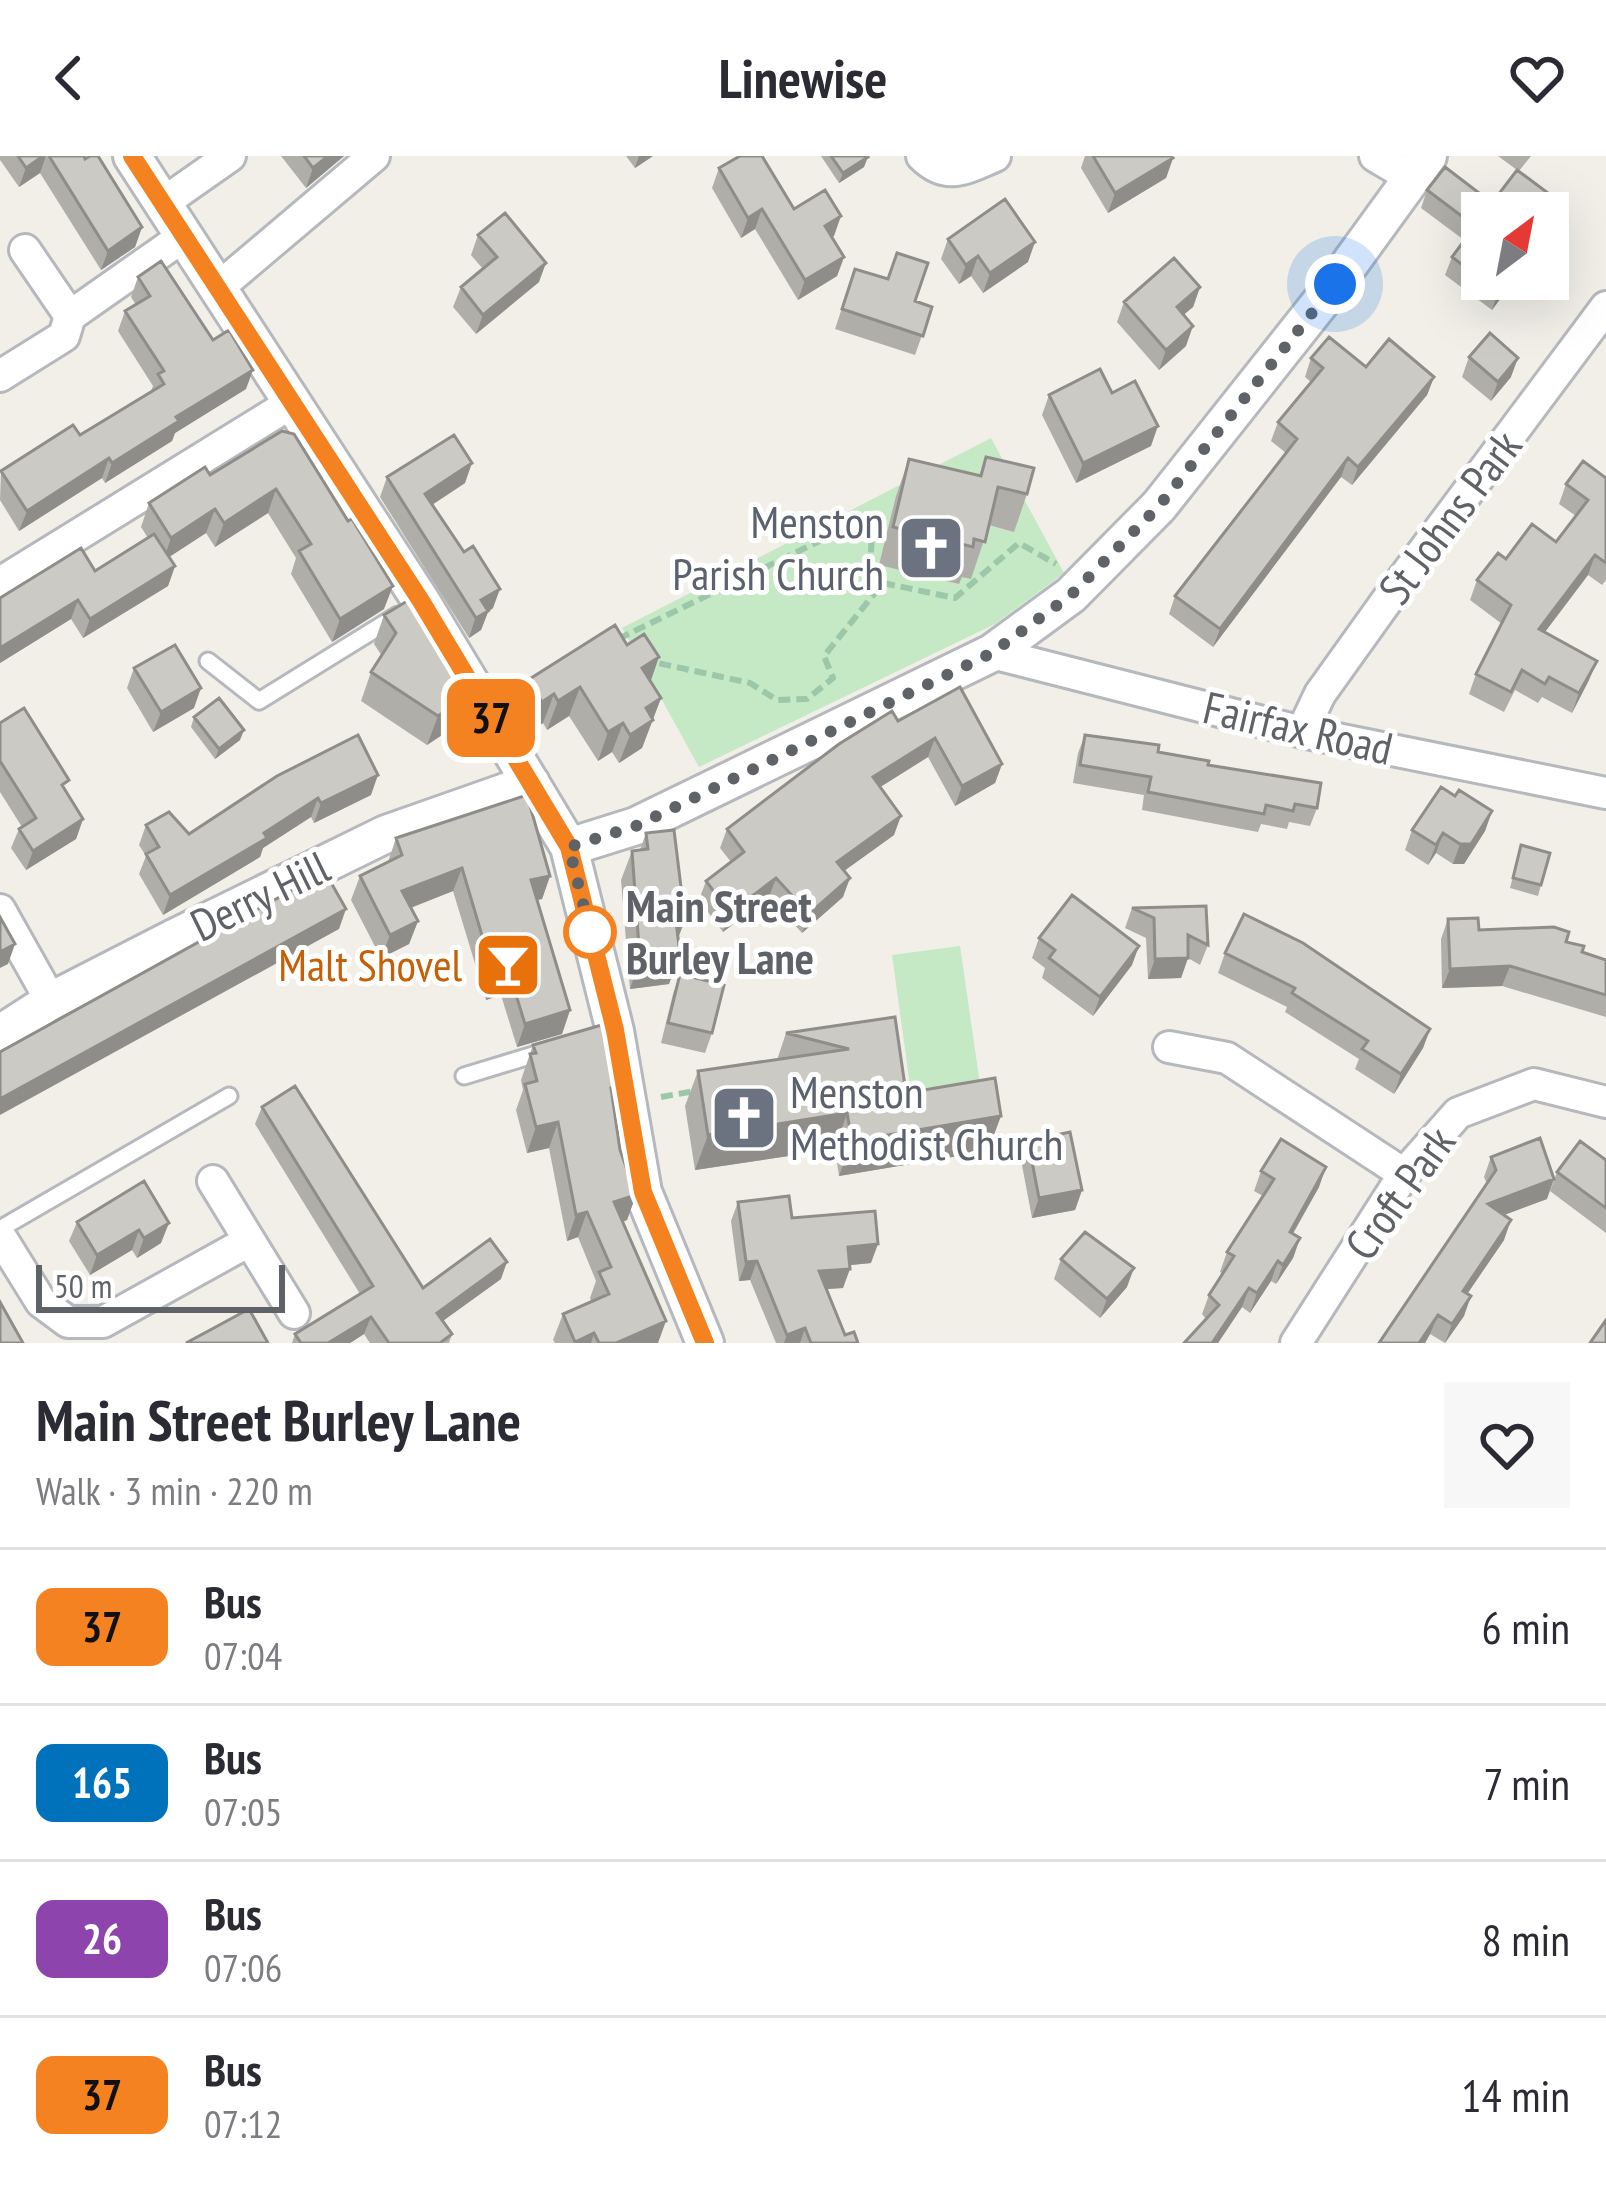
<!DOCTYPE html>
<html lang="en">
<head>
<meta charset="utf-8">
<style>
	:root { --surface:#fff; --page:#f7f7f7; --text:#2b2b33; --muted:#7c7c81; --line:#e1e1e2 }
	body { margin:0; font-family:"PT Sans Narrow",sans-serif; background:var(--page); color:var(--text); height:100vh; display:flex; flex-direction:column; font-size:45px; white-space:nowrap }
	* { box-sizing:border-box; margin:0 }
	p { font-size:39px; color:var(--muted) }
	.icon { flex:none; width:66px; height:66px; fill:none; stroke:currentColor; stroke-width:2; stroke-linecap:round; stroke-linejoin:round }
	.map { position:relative; height:1187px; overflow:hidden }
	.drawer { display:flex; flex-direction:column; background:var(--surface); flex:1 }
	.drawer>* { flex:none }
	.badge { padding:0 24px; border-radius:18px; font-size:42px; line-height:78px }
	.needle { width:78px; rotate:32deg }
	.buttons { position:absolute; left:1461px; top:36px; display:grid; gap:24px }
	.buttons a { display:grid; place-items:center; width:108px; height:108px; border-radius:0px; background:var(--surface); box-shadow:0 12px 48px #0002; font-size:60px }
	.scale { position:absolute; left:36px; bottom:30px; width:249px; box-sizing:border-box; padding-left:12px; border:6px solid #5f6368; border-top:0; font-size:33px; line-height:42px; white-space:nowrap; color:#5f6368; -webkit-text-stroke:9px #fff; paint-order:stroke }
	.you { position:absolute; width:60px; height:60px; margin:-30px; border:9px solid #fff; border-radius:50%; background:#1a73e8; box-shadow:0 0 0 18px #1a73e833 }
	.map>.badge { position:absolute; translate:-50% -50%; box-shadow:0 0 0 6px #fff }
	.round { display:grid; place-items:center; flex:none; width:126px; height:126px; border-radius:0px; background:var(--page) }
	.headline { display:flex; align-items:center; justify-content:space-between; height:204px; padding:0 36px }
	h1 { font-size:57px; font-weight:600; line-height:90px }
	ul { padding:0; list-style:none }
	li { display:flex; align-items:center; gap:36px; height:156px; padding:0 36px; border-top:3px solid var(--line) }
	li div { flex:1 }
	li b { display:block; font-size:45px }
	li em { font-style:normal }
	li .badge { min-width:132px; font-weight:700; text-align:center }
	header { display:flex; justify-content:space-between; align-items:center; height:156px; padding:0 36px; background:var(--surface); font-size:54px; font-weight:600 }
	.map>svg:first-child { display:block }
</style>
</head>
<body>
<header><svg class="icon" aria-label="back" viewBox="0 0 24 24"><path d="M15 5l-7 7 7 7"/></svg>Linewise<svg class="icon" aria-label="heart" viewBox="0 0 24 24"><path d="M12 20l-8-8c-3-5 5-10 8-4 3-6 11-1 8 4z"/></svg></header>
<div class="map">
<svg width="1606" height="1187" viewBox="0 0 1606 1187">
	<rect width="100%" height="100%" fill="#f1efe8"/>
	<path fill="#c5e8c5" d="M991,282L1064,417L995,468L699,611L622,472Z
		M960,790L981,935L912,944L892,799Z"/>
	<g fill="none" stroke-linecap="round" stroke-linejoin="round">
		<g stroke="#b5b8bc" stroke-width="21">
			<path id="service" d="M208,505L259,545L398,459
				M464,920L543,896
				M0,1073L229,940"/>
		</g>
		<g stroke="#b5b8bc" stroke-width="36">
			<path id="minor" d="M922,0C947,25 966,12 995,0
				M1375,0L1414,23
				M163,47L230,0
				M25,94L70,160
				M218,132L374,0
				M0,220L64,180L70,160L184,80
				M0,427L293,246
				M992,497L1302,576L1606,637
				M1302,576L1320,538L1393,436L1606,151
				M0,754L51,845
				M1169,891L1227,902L1404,1018
				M213,1025L294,1157
				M0,1080L41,1146L68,1166H103L249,1085
				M1296,1187L1404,1018L1458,957L1534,928L1606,946"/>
		</g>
		<g stroke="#b5b8bc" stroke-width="42">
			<path id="tertiary" d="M132,0L421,445L569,691L615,875L643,1036L705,1187
				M569,691L636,670L992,497L1071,439L1159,350L1335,128L1428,0
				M0,878L51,845L174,782L386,678L531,627"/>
		</g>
		<path stroke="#9cc7a9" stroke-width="6" stroke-dasharray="12 6" stroke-linecap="butt" d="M883,427L955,442L1019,387L1056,408
			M618,483L844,373L872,376L870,415L883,427L824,500L833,522L807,543L777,544L750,527L653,506
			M661,941L695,935"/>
		<use href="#service" stroke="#fff" stroke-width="15"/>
		<use href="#minor" stroke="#fff" stroke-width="30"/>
		<use href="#tertiary" stroke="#fff" stroke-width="36"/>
	</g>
	<path fill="#afaea9" d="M0,0H84L142,71L135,91L101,114L40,17L19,31L0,4Z
		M281,0H344L306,32Z
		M626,0H653L635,12Z
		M821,0H867L864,11L839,27Z
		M1085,0H1171L1173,2L1166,22L1108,57L1081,12Z
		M1498,0H1531L1519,15L1557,67L1482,123H1515L1492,154L1445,119L1452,101L1464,84L1421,52L1427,34L1492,47L1517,14Z
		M719,12L794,53L834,80L832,81L844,101L837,120L798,144L755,73L741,82L712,32Z
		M478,79L539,126L476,178L453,151L461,131L483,113L471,99Z
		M948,83L1028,106L983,137L971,120L959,128L941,103Z
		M855,113L915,145L932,151L915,199L835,173Z
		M138,121L246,233L175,277L172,285L105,327L102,322L19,375L0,344L1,315L80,279L151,235L153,230L118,175L125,155L136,149L131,141Z
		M1200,131L1193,151L1183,159L1186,190L1159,214L1117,166L1124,146Z
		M1469,201L1511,221L1491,245L1462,221Z
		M1311,202L1434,221L1427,239L1352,329L1341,321L1213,491L1169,458L1175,440L1286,297L1271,285L1278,266L1311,226L1305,221Z
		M1112,237L1151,290L1076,327L1042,259L1049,239Z
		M282,275L384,453L332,486L291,418L296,402L268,357L215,391L206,377L169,401L175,410L168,430L83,482L71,463L0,507L95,415L148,382L141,371L149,347L210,319Z
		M986,301L1027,338L1014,376L989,369L971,423L962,421L959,428L879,409L896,340L909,303L979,320Z
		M387,321L465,327L432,349L493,452L488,456L481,474L469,482L380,341Z
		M1606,322V424L1602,429L1588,419L1545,476L1589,524L1572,557L1542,541L1538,547L1515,534L1504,556L1469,538L1476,518L1502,468L1470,444L1477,424L1506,403L1556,386L1576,360L1559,348L1566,328Z
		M384,459L476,534L466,563L427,589L361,545L371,516L382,500L374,488Z
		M134,512L194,552L153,576L127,532Z
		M528,524L650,525L661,542L642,592L619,607L612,596L598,605L569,560L547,574L543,567L531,575L517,553Z
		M194,561L240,584L215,603L191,571Z
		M898,565L1002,608L995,627L955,650L928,601L880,631L894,679L844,715L843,741L802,777L769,741L723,776L699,744L706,725L731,706L720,692L727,673Z
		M0,567L65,635L83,663L76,683L26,714L11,692L19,673L22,671L0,636Z
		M1085,579L1208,609L1317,652L1310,670L1289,666L1287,673L1261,668L1258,676L1142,654L1144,639L1073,627L1078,597Z
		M277,620L371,639L314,667L311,661L263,692L260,701L163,759L139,718L146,700L139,689L146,669L189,678Z
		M1455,640L1492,655L1485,675L1464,708H1453L1436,697L1428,709L1405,694L1412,674Z
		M646,677L678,783L669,828L630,833L621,724L632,695L640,694Z
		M396,682L550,720L542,743L537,744L570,854L562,878L517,891L501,839L486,844L453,735L411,752L418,765L409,788L381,802L351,744L360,720L388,706Z
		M1521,689L1541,729L1538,740L1510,732Z
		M1132,752L1208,789L1200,809L1188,802L1181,822L1148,823L1146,782L1125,772Z
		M1448,763L1479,774L1566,786L1582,796L1606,804V861L1502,830L1442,832L1441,783Z
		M1039,782L1132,809L1093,860L1042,822L1045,812L1032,802Z
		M1225,797L1430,873L1423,892L1394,938L1355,913L1359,903L1285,856L1287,851L1218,817Z
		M680,818L712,877L705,897L661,887L673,838Z
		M895,861L906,937L988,995L839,1020L835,993L695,1014L685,950L698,915L777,904L786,877Z
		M533,889L613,941L620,994L636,1039L627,1064L623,1066L658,1187H555L553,1184L563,1158L591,1145L590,1142L596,1125L578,1081L567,1085L549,992L527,997L516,954L523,934L521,924Z
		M262,951L423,1132L501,1123L443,1165L452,1178L449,1187H370L364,1178L350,1187H292L295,1178L360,1138L255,968Z
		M1028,985L1082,1034L1075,1054L1032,1062L1021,1004Z
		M1491,1001L1547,1043L1504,1059V1084L1468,1137L1464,1160L1445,1187L1430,1178L1425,1187H1379L1487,1028L1484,1021Z
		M1606,1004V1077L1550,1035L1557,1016Z
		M1261,1015L1319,1031L1293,1078L1300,1082L1293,1102L1276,1128L1271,1125L1250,1157L1242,1151L1218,1187H1184L1206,1163L1202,1158L1209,1139L1223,1118L1220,1116L1227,1096L1263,1040L1254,1035Z
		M144,1025L161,1087L137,1102L132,1094L90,1119L69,1085L77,1066Z
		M738,1046L792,1062L871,1107L850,1109L843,1132L826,1133L845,1179L858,1187H776L750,1124L739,1125L731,1065Z
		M1061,1103L1127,1131L1100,1162L1054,1123Z"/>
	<path fill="#8f8d8a" d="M43,0H46L40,17L19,31L26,12Z
		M328,0H344L306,32L313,12Z
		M639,0H653L635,12Z
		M868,1L864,11L839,27L843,17Z
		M1173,2L1166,22L1108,57L1115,37Z
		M1564,49L1557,67L1548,79V70Z
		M762,53L755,73L741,82L748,62Z
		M841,60L834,80L818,89L825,70Z
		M142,71L135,91L101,114L108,95Z
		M1035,86L1028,106L983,137L990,117Z
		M978,100L971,120L959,128L966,109Z
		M844,101L837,120L798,144L805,124Z
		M546,107L539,126L476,178L483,159Z
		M1508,123H1515L1492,154L1498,136Z
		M1200,131L1193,151L1169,171L1177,151Z
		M1193,170L1186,190L1159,214L1166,194Z
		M1518,202L1511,221L1491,245L1498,226Z
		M253,214L246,233L175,277L172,285L105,327L112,307L176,261Z
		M1434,221L1427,239L1352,329L1358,311Z
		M1158,270L1151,290L1076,327L1083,307Z
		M109,302L102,322L19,375L27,355Z
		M1348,302L1341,321L1213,491L1220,473Z
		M472,307L465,327L418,358L425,338Z
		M276,333L268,357L215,391L224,367Z
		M215,353L206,377L163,405L171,382Z
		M1595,399L1588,419L1532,493L1539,473Z
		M175,410L168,430L83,482L90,463Z
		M393,430L384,453L332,486L340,463Z
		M500,433L493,452L488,456L481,474L469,482L481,444Z
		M78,444L71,463L0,507V492Z
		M659,501L649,530L642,512Z
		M1597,505L1589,524L1572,557L1579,537Z
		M580,531L569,560L547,574L558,545Z
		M201,532L194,552L153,576L161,556Z
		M476,534L466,563L427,589L438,560Z
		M554,538L543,567L531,575L542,546Z
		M661,542L642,592L619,607L630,579L646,552Z
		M623,567L612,596L598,605L608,576Z
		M244,574L240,584L215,603L219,593Z
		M935,582L928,601L866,640L873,621Z
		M1002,608L995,627L955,650L962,630Z
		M378,619L371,639L314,667L321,647Z
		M318,642L311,661L263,692L260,701L163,759L170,739Z
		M1492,655L1485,675L1464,708H1453L1460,688Z
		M901,660L894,679L830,725L837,706Z
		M83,663L76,683L26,714L33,695Z
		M1443,677L1436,697L1428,709L1436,689Z
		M462,712L453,735L394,758L402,735Z
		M550,720L542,743L523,747L531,724Z
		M776,722L769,741L723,776L730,757Z
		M850,722L843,741L802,777L809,758Z
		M346,753L339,773L0,959V943Z
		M685,764L674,793L676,765Z
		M418,765L409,788L381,802L390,779Z
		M15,788L8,808L0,812V796Z
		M1139,790L1132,809L1093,860L1100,841Z
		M680,799L669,828L630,833L640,804Z
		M1188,802L1181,822L1148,823L1155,803Z
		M1510,810L1502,830L1442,832L1450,813Z
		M509,816L501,839L486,844L494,820Z
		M570,854L562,878L517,891L525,868Z
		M1430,873L1423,892L1394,938L1401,918Z
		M847,957L835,993L695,1014L708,979Z
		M1001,960L988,995L839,1020L852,985Z
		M558,966L549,992L527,997L536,971Z
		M1326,1011L1319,1031L1282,1096L1290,1076Z
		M1554,1023L1547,1043L1480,1068L1488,1048Z
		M1082,1034L1075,1054L1032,1062L1039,1042Z
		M636,1039L627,1064L605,1072L614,1046Z
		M587,1056L578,1081L567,1085L576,1059Z
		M1511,1064L1504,1084L1456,1154L1463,1135Z
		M169,1067L161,1087L137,1102L144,1082Z
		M139,1074L132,1094L90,1119L97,1099Z
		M1300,1082L1293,1102L1276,1128L1283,1109Z
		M878,1088L871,1107L841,1110L848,1091Z
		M757,1105L750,1124L739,1125L746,1106Z
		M1278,1105L1271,1125L1250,1157L1257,1137Z
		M507,1106L501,1123L430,1174L437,1157Z
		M1134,1112L1127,1131L1100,1162L1107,1143Z
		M850,1113L843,1132L812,1134L819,1115Z
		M1249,1132L1242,1151L1218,1187H1212Z
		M1471,1140L1464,1160L1445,1187L1452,1168Z
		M1438,1159L1430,1178L1425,1187H1419Z
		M371,1161L364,1178L350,1187H328Z
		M666,1165L658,1187H616Z
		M805,1172L800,1187H784L787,1179Z
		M594,1177L591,1187H574L575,1186Z"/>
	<path fill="#cccac5" stroke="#8f8d8a" stroke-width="3" d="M18,0H43L26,12Z
		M49,0H84L85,3L90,0H98L142,71L108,95Z
		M304,0H328L313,12Z
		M740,0H762L794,53L825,34L841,60L825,70L844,101L805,124L762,53L748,62L719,12Z
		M831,0H867L868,1L843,17Z
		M1093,0H1171L1173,2L1115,37Z
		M1445,11L1492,47L1517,14L1564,49L1548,70V57H1482V123H1508L1498,136L1452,101L1475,70L1427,34Z
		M1005,43L1035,86L990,117L978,100L966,109L948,83Z
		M505,57L546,107L483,159L461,131L497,101L478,79Z
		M897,97L928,107L915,145L932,151L923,180L842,153L855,113L888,123Z
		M1174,102L1200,131L1177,151L1193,170L1166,194L1124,146Z
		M161,105L213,184L229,174L253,214L176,261L179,265L112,307L109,302L27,355L1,315L73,269L80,279L164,228L158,218L164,215L125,155L150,140L138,121Z
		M1490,177L1518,202L1498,226L1469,201Z
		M1329,181L1366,211L1389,183L1434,221L1358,311L1348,302L1220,473L1175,440L1297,283L1278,266L1323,212L1311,202Z
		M1100,213L1112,237L1135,225L1158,270L1083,307L1049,239Z
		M282,275L294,278L348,365L352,363L393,430L340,463L299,395L311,388L276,333L224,367L215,353L171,382L149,347L205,311L210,319Z
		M454,279L472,307L425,338L464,396L473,390L500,433L481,444L488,455L476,462L387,321Z
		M986,301L1034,312L1027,338L998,331L985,386L974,383L973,391L893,371L909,303L981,320Z
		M1583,305L1606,322V407L1595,399L1539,473L1597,505L1579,537L1549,521L1545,528L1522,514L1511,536L1476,518L1511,449L1477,424L1498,397L1506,403L1532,368L1556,386L1588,344L1566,328Z
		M154,378L175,410L90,463L78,444L0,492V442L81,392L95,415Z
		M419,438L476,534L438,560L371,516L396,477L384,459Z
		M615,469L627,489L644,478L659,501L642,512L661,542L646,552L653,564L630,579L623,567L608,576L580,531L558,545L554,538L542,546L528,524Z
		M175,489L201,532L161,556L134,512Z
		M960,531L1002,608L962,630L935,582L873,621L901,660L837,706L850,722L809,758L776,722L730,757L706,725L744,696L727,673L839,588L892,555L898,565Z
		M219,542L244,574L219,593L194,561Z
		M24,552L69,624L62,629L83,663L33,695L19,673L36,662L0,605V567Z
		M358,579L378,619L321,647L318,642L264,677L267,682L170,739L146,698L159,691L146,669L169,656L189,678L277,620Z
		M1085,579L1159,589L1158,596L1209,605L1208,609L1321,627L1317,652L1295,648L1293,655L1266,649L1264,658L1148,636L1151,621L1080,609Z
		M1441,631L1455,640L1459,634L1492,655L1471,688H1460L1443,677L1436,689L1412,674Z
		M527,639L550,720L531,724L570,854L525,868L509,816L494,820L462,712L402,735L418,765L390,779L360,720L402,699L396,682Z
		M674,674L685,764L676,765L680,799L640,804L632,695L648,693L646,677Z
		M1521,689L1550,697L1541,729L1513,722Z
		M325,716L346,753L0,943V896Z
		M1072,739L1139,790L1100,841L1049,802L1055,794L1039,782Z
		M1206,750L1208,789L1188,779V802L1155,803L1154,762L1132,752Z
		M1244,758L1303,787L1430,873L1401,918L1362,893L1368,885L1292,837L1295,832L1225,797Z
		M0,761L15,788L0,796Z
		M1478,762L1479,774L1554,771L1569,776L1566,786L1584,790L1582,796L1606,804V839L1510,810L1450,813L1448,763Z
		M680,818L724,829L712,877L668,867Z
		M895,861L906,937L995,922L1001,960L852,985L847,957L708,979L698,915L849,893L786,877Z
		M605,868L616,932H611L620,994L636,1039L614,1046L666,1165L616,1187H599L594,1177L575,1186L563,1158L609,1138L599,1116L611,1111L587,1056L576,1059L558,966L536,971L525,928L537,925L530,898L536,897L533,889Z
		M295,930L423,1132L490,1083L507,1106L437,1157L452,1178L440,1187H389L371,1161L328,1187H301L295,1178L373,1130L262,951Z
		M1070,976L1082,1034L1039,1042L1028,985Z
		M1540,982L1554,1023L1488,1048L1511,1064L1463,1135L1471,1140L1452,1168L1438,1159L1419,1187H1379L1496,1014L1491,1001Z
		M1281,983L1326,1011L1290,1076L1300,1082L1283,1109L1278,1105L1257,1137L1249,1132L1212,1187H1184L1219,1149L1209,1139L1234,1100L1227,1096L1274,1023L1261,1015Z
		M1580,985L1606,1004V1052L1557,1016Z
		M144,1025L169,1067L144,1082L139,1074L97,1099L77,1066Z
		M789,1040L792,1062L875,1055L878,1088L848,1091L850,1113L819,1115L845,1179L854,1176L858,1187H811L805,1172L787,1179L757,1105L746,1106L738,1046Z
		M1085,1076L1134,1112L1107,1143L1061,1103Z
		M0,1146L23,1187H0Z
		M249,1153L268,1187H186Z
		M1606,1164V1187H1590Z"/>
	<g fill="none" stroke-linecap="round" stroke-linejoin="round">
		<g stroke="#fff" stroke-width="27">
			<path id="line" d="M132,0L421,445L569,691L615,874L643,1036L705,1187"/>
		</g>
		<use href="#line" stroke="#f58220" stroke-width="18"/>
		<path stroke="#5f6368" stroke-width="12" stroke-dasharray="0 21.6" d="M590,776L592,783L569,691L636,670L992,497L1071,439L1159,350L1335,128"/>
	</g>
	<defs>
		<g id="church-square" transform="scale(3.45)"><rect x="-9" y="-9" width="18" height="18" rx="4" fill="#6b7280" stroke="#fff"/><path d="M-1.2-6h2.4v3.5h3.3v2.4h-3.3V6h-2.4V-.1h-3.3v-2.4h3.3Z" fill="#fff"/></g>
		<g id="bar-square" transform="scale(3.45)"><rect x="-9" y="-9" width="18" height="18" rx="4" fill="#e8710a" stroke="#fff"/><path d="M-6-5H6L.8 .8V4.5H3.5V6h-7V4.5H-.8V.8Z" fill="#fff"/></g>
	</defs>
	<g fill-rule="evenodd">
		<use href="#church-square" x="931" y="392"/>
		<use href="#bar-square" x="508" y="809"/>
		<use href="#church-square" x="744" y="962"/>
	</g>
	<circle fill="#fff" stroke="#f58220" stroke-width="6" cx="590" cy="776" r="24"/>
	<g text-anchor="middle" stroke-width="10" stroke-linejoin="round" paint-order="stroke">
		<g font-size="45" fill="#5f6368" stroke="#fff">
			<text transform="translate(1450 361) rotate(-53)" y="16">St Johns Park</text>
			<text transform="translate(1298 572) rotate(13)" y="16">Fairfax Road</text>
			<text transform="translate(260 740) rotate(-26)" y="16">Derry Hill</text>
			<text transform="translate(1400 1037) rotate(-54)" y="16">Croft Park</text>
		</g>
		<g font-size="45" fill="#5b616d" stroke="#fff" text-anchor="end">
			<text x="884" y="382">Menston<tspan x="884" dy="52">Parish Church</tspan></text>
			<text x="790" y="952" text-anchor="start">Menston<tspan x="790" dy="52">Methodist Church</tspan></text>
		</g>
		<g font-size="45" font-weight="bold" fill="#5f6368" stroke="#fff" text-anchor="start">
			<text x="626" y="766">Main Street<tspan x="626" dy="52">Burley Lane</tspan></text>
		</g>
		<g font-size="45" fill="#c56008" stroke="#fff" text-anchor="end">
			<text x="462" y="825">Malt Shovel</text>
		</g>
	</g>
</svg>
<div class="buttons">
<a><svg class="needle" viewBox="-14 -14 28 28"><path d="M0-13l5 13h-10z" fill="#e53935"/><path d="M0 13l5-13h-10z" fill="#7c7c81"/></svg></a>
</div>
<div class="scale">50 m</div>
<div class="you" style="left:1335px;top:128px"></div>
<b class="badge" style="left:491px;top:562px;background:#f58220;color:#111">37</b>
</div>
<section class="drawer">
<div class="headline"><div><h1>Main Street Burley Lane</h1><p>Walk · 3 min · 220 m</p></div><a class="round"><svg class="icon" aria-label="heart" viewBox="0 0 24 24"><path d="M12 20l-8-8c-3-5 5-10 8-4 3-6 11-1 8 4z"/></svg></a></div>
<ul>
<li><span class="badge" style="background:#f58220;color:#111">37</span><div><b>Bus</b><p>07:04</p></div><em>6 min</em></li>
<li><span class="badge" style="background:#0072bc;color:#fff">165</span><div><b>Bus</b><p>07:05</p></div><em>7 min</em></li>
<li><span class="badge" style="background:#8e44ad;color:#fff">26</span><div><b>Bus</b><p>07:06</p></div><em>8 min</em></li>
<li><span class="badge" style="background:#f58220;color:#111">37</span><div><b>Bus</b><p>07:12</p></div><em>14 min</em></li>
</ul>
</section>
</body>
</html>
